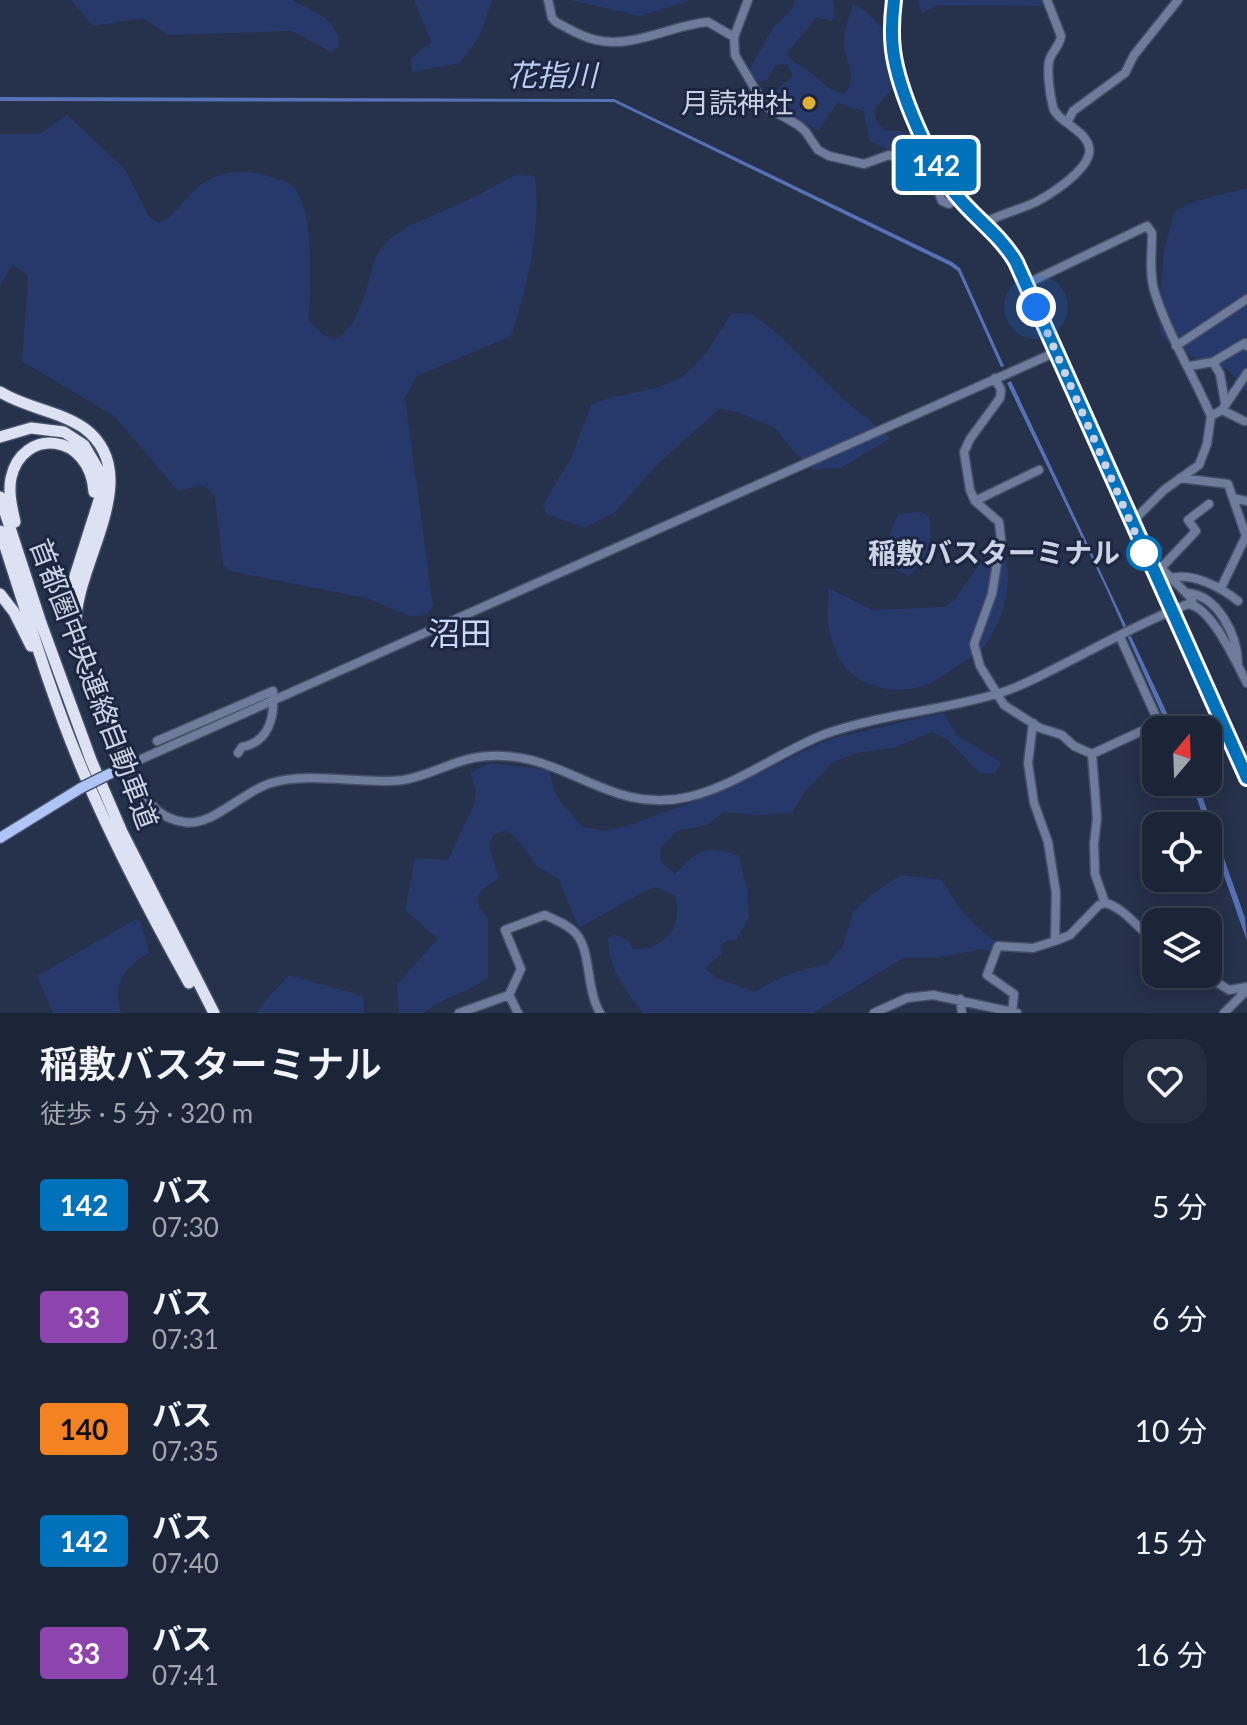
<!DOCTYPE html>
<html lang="ja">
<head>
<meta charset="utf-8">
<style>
	:root { --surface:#1c2538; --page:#252d40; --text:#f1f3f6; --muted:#a0a5ae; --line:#3a4253 }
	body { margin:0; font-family:Lato,"Noto Sans JP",sans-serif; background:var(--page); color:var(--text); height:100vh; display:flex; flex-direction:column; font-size:30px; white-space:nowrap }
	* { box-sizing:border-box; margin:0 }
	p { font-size:26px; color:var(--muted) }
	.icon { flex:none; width:44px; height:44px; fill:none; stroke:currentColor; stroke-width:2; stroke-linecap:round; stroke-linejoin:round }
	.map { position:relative; height:1013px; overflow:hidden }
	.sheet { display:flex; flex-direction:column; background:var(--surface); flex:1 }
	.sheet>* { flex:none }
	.badge { padding:0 16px; border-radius:6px; font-size:28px; line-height:52px }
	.needle { width:52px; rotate:19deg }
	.buttons { position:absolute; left:1142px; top:716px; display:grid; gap:16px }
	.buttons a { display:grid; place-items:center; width:80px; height:80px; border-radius:16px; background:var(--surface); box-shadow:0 4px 20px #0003,0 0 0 2px var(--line); font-size:40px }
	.you { position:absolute; width:40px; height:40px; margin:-20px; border:6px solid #fff; border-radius:50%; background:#1a73e8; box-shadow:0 0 0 12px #1a73e833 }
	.map>.badge { position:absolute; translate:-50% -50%; box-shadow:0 0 0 4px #fff }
	.round { display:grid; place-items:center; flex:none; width:84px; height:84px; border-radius:24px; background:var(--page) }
	.head { display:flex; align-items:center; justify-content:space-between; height:136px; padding:0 40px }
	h1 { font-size:38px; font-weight:600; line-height:60px }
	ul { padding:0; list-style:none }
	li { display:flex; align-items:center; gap:24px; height:112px; padding:0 40px }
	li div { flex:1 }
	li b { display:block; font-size:30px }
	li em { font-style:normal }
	li .badge { min-width:88px; font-weight:700; text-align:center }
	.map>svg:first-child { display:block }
</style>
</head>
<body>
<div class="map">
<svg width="1247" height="1013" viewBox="0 0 1247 1013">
	<rect width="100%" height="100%" fill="#26314b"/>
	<path fill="#27396b" d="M71,0H292L326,18L338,35L339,47L331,52L292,31L167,35L143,18L93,26Z
		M414,0H492L480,35L460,63L412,72L411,59L431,42Z
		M571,0H691L639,16Z
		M795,0H833L835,18L831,21L817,17L786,54C792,61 796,63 803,67C819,77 823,88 844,94C861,74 841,57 844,37C845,26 850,15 853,4C867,7 874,24 887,30L896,85L874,110L877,122L886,131C915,129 918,139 931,162L929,167L870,141L863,111L837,103L819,130L793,117L783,108L773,103V94L793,75L786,64L776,65L767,80L758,82L749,70L773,27L791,10Z
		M917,0H1042L1045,6L940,5L922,13Z
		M67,115L125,169L149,216L159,223C179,214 187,192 205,182C222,171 246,170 265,175C272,178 282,179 289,183C316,199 310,291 309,320L323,335L338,339L353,323L365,295L375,258L386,242L407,227L472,198L517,174L535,176C542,227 527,287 511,336L417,376L405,398L433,605L428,614L410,616L366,598L230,571L223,565L215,498L211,491L202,485L178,491L114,416L22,361L28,276L12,264L0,286V134H40Z
		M1247,188V392L1227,369L1203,362L1172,347L1160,333L1159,304L1164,252L1174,212L1193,202Z
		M732,313L752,314L777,333L843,399L891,438L841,468L812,469L790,447L774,427L735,411L719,409L657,465L615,512L585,528L546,514L543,505L572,456L591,405C619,392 655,393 681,377C705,361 716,335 732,313Z
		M921,512L929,516C933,545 929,556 909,576L896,570L885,554L888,539L898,514Z
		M994,544C1007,551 1007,562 1008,575C1009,599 998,630 982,649C977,654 969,659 962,663C951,671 934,683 920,687C889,695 851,685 837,654C832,643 829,629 827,618C826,608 830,599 828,588L873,610L945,607L955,599Z
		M943,713L959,737L1001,762L995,774L980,773L947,739L932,732L893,748L856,753L832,763L804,793L792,813L760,815L724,812L706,825L677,831L660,849L661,862L675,874C698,849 706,844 739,856L747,890L749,917L736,940H728L721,945L722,954L704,968L717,978L755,992C780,976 799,969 827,965L843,946L853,912L872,894L901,875L942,880C958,909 979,933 1009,950L1003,954L981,949L937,958H903L813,1013H643C626,990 608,969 608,939L613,934L629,941L633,949C665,951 684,926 675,896L656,887L641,893L579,928L558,878L537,867L522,845L507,830L493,835L489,846L499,878L482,890L478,897L479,907L488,918V977C468,994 443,996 424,1013H399L397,984L438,939L405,910L415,858L448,860L474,805L476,791L470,773L490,763L549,770L555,794L582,827L606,831L633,824L717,793L829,739Z
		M136,919L141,923L149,953C124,966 112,985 121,1013H53L37,976Z
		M289,975L363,996L364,1013H257L264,1002Z"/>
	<path fill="#5671b5" d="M0,97L614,99L952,262L960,268L1004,366L1001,367L958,271L949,265L614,102L0,101Z
		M1011,381L1175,730H1169L1106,588L1007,383Z
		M1191,782H1197L1200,790L1245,918L1247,941Z"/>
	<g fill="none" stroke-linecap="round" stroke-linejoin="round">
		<g stroke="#444e66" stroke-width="11">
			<path id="minor" d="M548,0L552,18L556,22C569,29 581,37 596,40C633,49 671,25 708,22L734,37
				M748,0L734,37L735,55L765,106L798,125L805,131L818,150L829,156L864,164L889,155L916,164L933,178L942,201L949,204L958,198
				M1068,121L1073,111L1125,73L1134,55L1178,0
				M984,223C1000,214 1019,210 1036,202C1051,194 1094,167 1089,147C1085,129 1056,121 1053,107C1050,95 1046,69 1050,58C1054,49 1060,45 1061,36L1047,0
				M1026,284L1147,226L1152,233C1152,251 1149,272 1154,290C1167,333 1193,374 1211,416
				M1176,346L1247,299
				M1056,352L128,765C141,791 152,818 184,822C213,827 241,792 271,783C313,771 360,785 403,780C428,776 449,763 473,758C560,742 603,817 688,797C736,786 779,752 825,734C881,714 940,711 996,694C1016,689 1034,679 1052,670C1096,648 1141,622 1188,604C1212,607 1236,663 1247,683
				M1213,362L1220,374L1225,403
				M1190,366L1213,362L1245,343L1247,346
				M995,378L1001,390L1000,398L970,439L964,452L970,490L975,501L999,522L1001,539L992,594L974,644L980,666L1004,705L1040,728L1062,735L1074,746L1092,754L1097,818L1094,844L1095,874L1105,903
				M1222,410L1244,421
				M1180,478L1228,484L1246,536L1221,588
				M1233,498L1247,501
				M975,501L1039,470
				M1131,523L1164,490L1199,465L1207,444L1211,416L1222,410L1247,373
				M1171,578C1193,572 1222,588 1238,601
				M1187,593C1218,595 1237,635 1238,663
				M1193,604L1191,598L1161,568L1196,531L1188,520L1209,504
				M157,741L273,691C275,717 269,742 242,747L238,753
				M1092,754L1159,723L1120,637
				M1055,941L1070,935L1099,905L1105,903C1124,907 1140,931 1156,942
				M1204,974L1229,990L1247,987
				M960,999L962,1013
				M1012,1012L1014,994L987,975L998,946L1033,948L1055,941L1056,893L1048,842L1034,803L1028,763L1033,723
				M459,1013L509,995
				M518,1013L509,995L521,969L505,930L545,915C555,920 571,926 577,935C591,952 586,989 600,1013
				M874,1013L907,998L933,995L1017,1013
				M1224,1013L1247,990"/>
		</g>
		<g stroke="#444e66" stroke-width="13">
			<path id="major" d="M894,0C892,16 891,33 893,50C898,90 931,167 958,197C977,220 1001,236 1016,262L1247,778
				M105,776L128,765
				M0,838L81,788"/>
		</g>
		<g stroke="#444e66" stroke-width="14">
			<path id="highway" d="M0,392C26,408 59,411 84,428C149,476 71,568 76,629C80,679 116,718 128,765
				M0,437L31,428L64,432L84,445L98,469L101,494L75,576L69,610
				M0,497L41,623L91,760L122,832L214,1013
				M15,522C12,508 8,493 11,478C22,427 90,432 94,492
				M0,531C26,610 49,691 82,769C113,843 150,913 189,983
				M0,594L14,612L31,646"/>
		</g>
		<use href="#minor" stroke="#6e7b9a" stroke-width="8"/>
		<use href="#major" stroke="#afc5f8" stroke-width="10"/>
		<use href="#highway" stroke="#dce2f2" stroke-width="11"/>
		<g stroke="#444e66" stroke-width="13" stroke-linecap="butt">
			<path id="major-bridge" d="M81,788L105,776"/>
		</g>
		<use href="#major-bridge" stroke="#afc5f8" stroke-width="10"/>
	</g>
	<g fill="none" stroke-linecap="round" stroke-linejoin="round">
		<g stroke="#fff" stroke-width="18">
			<path id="line" d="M894,0C892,16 891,33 893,50C898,90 931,167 958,197C977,220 1001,236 1016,262L1247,778"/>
		</g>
		<use href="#line" stroke="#0072bc" stroke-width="12"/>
		<path stroke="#cad2e3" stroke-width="8" stroke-dasharray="0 14.4" d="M1036,307L1144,553"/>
	</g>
	<circle fill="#dfb034" stroke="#1c2640" stroke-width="3" cx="809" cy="103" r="8"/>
	<circle fill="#fff" stroke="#0072bc" stroke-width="4" cx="1144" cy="553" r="16"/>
	<g text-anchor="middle" stroke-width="6" stroke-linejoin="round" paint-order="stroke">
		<g font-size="28" fill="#cad2e3" stroke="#1c2640" text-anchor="end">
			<text x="793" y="113">月読神社</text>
		</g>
		<g font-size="28" font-weight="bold" fill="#cad2e3" stroke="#1c2640" text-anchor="end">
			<text x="1120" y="563">稲敷バスターミナル</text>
		</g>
		<g font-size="28" fill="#cad2e3" stroke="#1c2640">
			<text transform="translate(94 684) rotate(69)" y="10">首都圏中央連絡自動車道</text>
		</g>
		<g font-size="30" font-style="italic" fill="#b9caf0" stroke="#1c2640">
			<text x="552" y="86">花指川</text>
		</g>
		<g font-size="32" fill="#c9d8fa" stroke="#1c2640">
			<text x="460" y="645">沼田</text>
		</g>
	</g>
</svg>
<div class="buttons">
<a><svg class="needle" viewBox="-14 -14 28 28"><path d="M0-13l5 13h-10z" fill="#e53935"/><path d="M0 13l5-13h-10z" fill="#a0a5ae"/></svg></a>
<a><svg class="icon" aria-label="locate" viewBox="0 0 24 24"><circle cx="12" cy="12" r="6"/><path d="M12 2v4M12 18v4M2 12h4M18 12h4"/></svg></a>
<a><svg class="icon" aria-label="layers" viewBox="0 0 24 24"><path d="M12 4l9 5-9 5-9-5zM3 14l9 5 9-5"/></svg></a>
</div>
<div class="you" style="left:1036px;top:307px"></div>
<b class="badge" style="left:936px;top:165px;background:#0072bc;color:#fff">142</b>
</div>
<section class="sheet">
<div class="head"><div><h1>稲敷バスターミナル</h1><p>徒歩 · 5 分 · 320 m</p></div><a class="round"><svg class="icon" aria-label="heart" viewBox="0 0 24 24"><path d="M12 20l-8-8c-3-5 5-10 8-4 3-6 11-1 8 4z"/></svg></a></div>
<ul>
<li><span class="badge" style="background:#0072bc;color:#fff">142</span><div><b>バス</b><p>07:30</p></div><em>5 分</em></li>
<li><span class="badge" style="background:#8e44ad;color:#fff">33</span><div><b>バス</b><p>07:31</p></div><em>6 分</em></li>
<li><span class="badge" style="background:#f58220;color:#111">140</span><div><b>バス</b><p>07:35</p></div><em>10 分</em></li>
<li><span class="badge" style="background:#0072bc;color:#fff">142</span><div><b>バス</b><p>07:40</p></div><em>15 分</em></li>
<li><span class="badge" style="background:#8e44ad;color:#fff">33</span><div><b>バス</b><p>07:41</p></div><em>16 分</em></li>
</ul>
</section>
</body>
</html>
